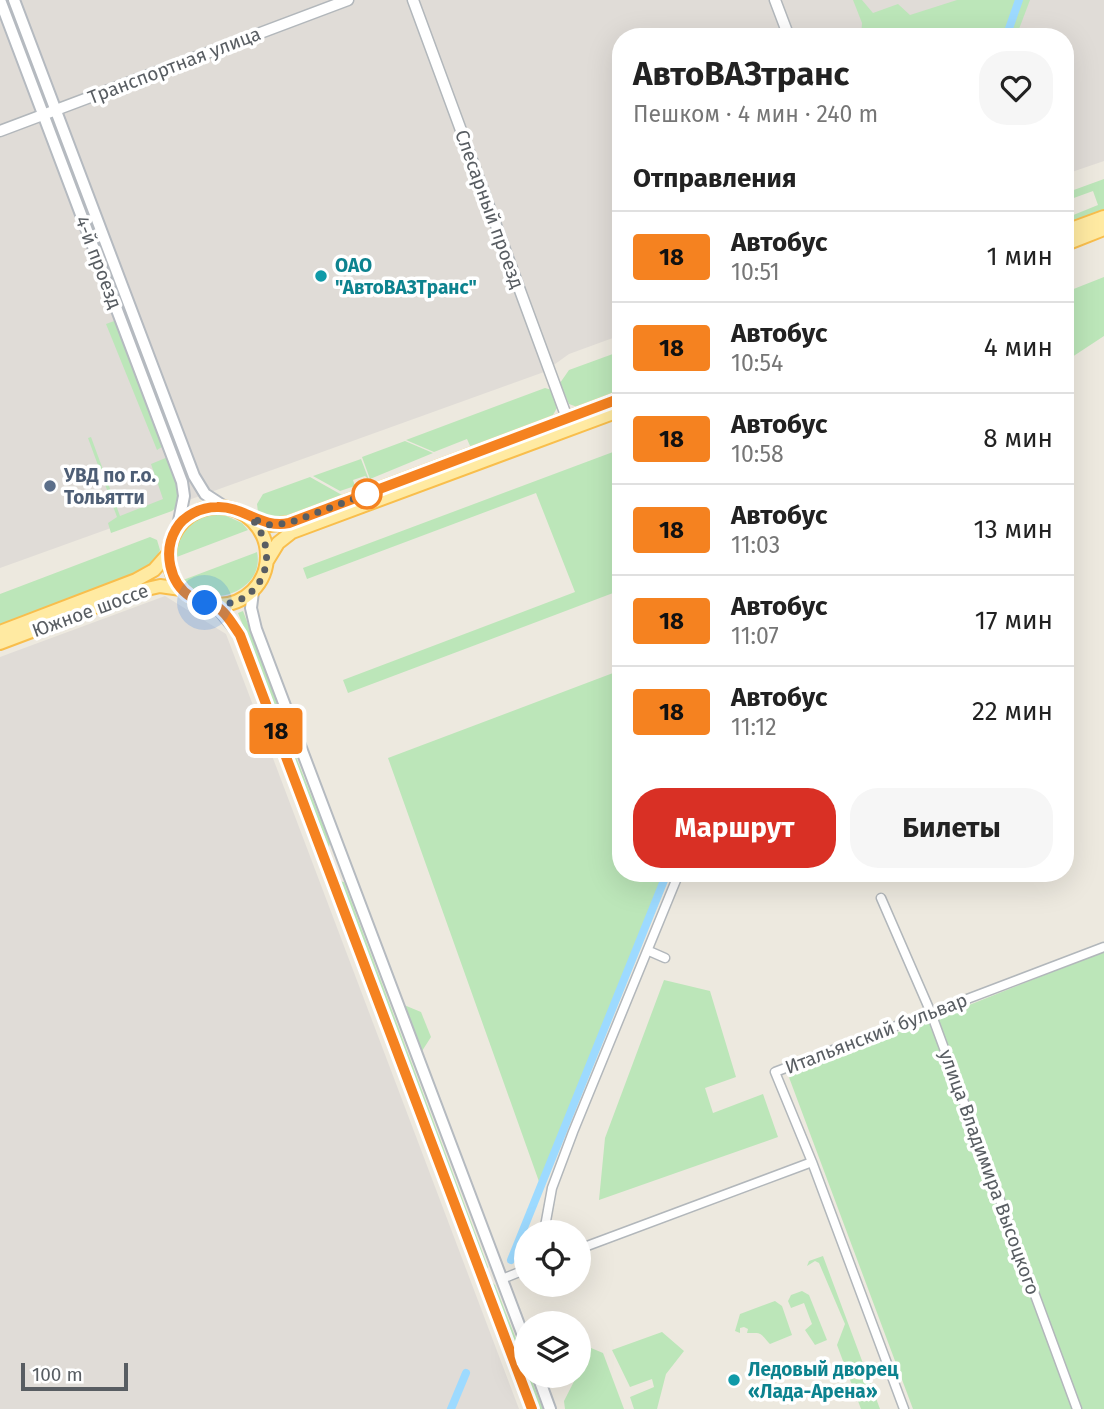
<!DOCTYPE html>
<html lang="ru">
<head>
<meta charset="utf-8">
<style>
	:root { --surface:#fff; --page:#f6f6f6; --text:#222; --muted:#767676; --line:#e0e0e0; --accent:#d93025 }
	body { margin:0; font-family:"Fira Sans",sans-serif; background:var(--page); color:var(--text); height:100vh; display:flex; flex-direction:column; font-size:26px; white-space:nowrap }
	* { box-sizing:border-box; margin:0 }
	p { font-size:23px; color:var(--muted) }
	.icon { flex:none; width:38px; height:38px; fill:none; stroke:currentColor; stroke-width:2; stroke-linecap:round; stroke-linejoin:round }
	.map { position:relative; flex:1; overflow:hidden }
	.side { position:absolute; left:612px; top:28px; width:462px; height:854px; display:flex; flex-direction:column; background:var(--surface); border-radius:28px; box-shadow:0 7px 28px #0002 }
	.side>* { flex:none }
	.badge { padding:0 14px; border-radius:5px; font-size:24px; line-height:46px }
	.fabs { position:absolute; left:514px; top:1220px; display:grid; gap:14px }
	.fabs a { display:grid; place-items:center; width:77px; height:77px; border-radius:50%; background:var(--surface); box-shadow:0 7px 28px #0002; font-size:35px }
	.scale { position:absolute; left:21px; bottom:18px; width:107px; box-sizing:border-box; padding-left:7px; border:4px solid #585d62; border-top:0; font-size:19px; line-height:24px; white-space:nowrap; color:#585d62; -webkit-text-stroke:5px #fff; paint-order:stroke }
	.you { position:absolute; width:35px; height:35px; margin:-18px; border:5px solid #fff; border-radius:50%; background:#1a73e8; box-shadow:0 0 0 10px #1a73e833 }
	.map>.badge { position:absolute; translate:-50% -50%; box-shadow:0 0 0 4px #fff }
	h2 { padding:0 21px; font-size:26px; line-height:63px }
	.round { display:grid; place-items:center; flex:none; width:74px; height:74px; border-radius:28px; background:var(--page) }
	.headline { display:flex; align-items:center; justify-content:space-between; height:119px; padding:0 21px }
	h1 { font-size:33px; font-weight:700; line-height:52px }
	.action { display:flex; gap:14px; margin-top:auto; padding:14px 21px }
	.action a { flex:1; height:80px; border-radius:28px; background:var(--accent); color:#fff; font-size:28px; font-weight:700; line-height:80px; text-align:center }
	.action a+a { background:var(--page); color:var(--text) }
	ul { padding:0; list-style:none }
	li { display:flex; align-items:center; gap:21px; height:91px; padding:0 21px; border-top:2px solid var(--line) }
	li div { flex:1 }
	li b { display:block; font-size:26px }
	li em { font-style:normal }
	li .badge { min-width:77px; font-weight:700; text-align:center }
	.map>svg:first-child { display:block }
</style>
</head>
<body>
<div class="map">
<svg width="1104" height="1409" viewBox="0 0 1104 1409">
	<rect width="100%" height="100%" fill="#ede9df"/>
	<path fill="#e0dcd7" d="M0,0H1104V161L1066,174V37H621V335L569,354L544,372L0,568Z
		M165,596L226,634L519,1409H0V657Z"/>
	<path fill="#bce6b9" d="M853,0H862L873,13L898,4L910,15L957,0H1030L1016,37H890L887,30L861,37L862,23Z
		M1104,179V211L1066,226V218L1098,205L1093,191L1071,199V191Z
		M1104,277V336L1066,361V292Z
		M117,320L165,445L157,450L106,324Z
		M621,351V393L580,408L569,404L560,383L569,370Z
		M545,388L552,390L558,406L553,415L471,448L467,439L434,452L406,440Z
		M91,437L120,516L163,499L151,464L168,457L181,482L178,506L172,511L111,533L108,523L117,517L88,438Z
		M405,441L433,453L370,479L362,457Z
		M621,449V590L348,693L343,680L575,592L536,493L307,579L303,568Z
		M361,459L369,480L365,476L353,480L355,486L340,491L313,476Z
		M310,477L342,495L288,518L268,520L258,512L257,504L263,494Z
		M220,513L242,523L248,530L174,558C171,530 194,517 220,513Z
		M150,537L157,540L160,550L151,568L0,626V594Z
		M257,552C266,592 204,613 183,580Z
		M243,611L289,733L287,737L238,613Z
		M621,670V873H668L542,1190L388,758Z
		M296,757L330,843L329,847L294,761Z
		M339,881L344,882L488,1267L486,1271Z
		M1104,951V1409H913L787,1072L924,1023Z
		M664,980L710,991L736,1077L705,1088L713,1113L763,1094L778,1137L599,1200L605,1138Z
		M404,1005L421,1012L431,1037L422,1051Z
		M823,1256L880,1409H861L837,1345L845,1324L819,1263L815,1261L807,1266L809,1261Z
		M492,1282L495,1285L527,1367V1376H530L543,1409H535L489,1284Z
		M802,1291L809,1295L827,1340L815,1345L805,1330L812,1324L804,1303L791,1308L788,1301L791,1295Z
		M775,1301L782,1306L792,1335L770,1344C759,1332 763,1333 747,1333L748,1329L744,1327L740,1328V1333L735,1331L740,1314Z
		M662,1332L684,1351L666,1374L657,1409H634L630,1397L654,1387L652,1379L630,1387L612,1350Z
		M591,1348L603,1353L624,1409H565L564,1401Z"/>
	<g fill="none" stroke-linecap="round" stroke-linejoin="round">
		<path stroke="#9ddaff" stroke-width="8" d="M1006,37L1019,0
			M511,1260L667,873
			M451,1409L466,1373"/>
		<g stroke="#b2b7bb" stroke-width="11">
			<path id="minor" d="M881,898L931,1013L1077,1409
				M649,951L665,958
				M812,1162L904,1409
				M544,1232L552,1188L573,1132L679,873
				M579,1249L812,1162L775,1072L1104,947
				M502,1279L527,1269"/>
		</g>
		<g stroke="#b2b7bb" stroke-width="13">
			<path id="tertiary" d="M413,0L567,418
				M775,0L789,37
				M0,131L348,0"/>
		</g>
		<g stroke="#b5bac0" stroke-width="14">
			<path id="secondary" d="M0,0L182,482L184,496L178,526
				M14,0L194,476L205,494L225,507
				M253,592L251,608L256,629L527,1346
				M215,605L240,635L532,1409
				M538,1376L550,1409"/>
		</g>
		<g stroke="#f9be4c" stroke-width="16">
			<path id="primary" d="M1066,231L1104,217
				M1066,244L1104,229
				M169 556a49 49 0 1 1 98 0a49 49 0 1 1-98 0Z
				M251,518L270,525L289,523L621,398
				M267,561L278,543L292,532L621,410
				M0,632L136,580L154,570L169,553
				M0,643L138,591L160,586L181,589"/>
		</g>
		<use href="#minor" stroke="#fff" stroke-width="8"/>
		<use href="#tertiary" stroke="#fff" stroke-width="10"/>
		<use href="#secondary" stroke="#fff" stroke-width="10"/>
		<use href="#primary" stroke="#ffeaa2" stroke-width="12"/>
	</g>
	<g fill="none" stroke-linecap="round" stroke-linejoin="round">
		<g stroke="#fff" stroke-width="16">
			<path id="line" d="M532,1409L240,635C233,625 226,612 216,606C209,602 199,602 191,597C169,583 163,551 176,529C183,516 201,507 217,507C244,506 261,529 289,523L621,398"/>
		</g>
		<use href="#line" stroke="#f58220" stroke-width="10"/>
		<path stroke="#585d62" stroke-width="7" stroke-dasharray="0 12.6" d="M205,603C258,614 286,557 251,518L270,525L289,523L367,494"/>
	</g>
	<g fill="#0f9aa8" stroke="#fff" stroke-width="2.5">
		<circle cx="321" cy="276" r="7"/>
		<circle cx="734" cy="1380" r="7"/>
	</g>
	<circle fill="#5c6f8a" stroke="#fff" stroke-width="2.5" cx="50" cy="486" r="7"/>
	<circle fill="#fff" stroke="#f58220" stroke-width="3.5" cx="367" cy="494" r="14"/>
	<g text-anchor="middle" stroke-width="7" stroke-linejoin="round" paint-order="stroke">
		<g font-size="19" fill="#585d62" stroke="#fff">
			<text transform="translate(174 65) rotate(-21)" y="7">Транспортная улица</text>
			<text transform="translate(490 209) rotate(70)" y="7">Слесарный проезд</text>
			<text transform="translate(99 262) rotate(69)" y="7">4-й проезд</text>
			<text transform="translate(90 610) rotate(-20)" y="7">Южное шоссе</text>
			<text transform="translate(876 1033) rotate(-21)" y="7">Итальянский бульвар</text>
			<text transform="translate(990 1172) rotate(70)" y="7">улица Владимира Высоцкого</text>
		</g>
		<g font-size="19" font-weight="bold" fill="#0d838f" stroke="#fff" text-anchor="start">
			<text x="335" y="272">ОАО<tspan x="335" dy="22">"АвтоВАЗТранс"</tspan></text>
			<text x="748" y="1376">Ледовый дворец<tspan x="748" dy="22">«Лада-Арена»</tspan></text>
		</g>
		<g font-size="19" font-weight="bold" fill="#4e5e75" stroke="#fff" text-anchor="start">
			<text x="64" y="482">УВД по г.о.<tspan x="64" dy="22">Тольятти</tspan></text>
		</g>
	</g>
</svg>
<div class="fabs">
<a><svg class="icon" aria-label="locate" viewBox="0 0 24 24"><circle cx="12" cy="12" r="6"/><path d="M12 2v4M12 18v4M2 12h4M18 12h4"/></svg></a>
<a><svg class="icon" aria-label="layers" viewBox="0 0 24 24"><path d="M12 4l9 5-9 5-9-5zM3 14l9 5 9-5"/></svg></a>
</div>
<div class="scale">100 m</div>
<div class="you" style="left:205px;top:603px"></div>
<b class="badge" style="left:276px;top:731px;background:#f58220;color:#111">18</b>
<section class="side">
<div class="headline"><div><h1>АвтоВАЗтранс</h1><p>Пешком · 4 мин · 240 m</p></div><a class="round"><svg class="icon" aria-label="heart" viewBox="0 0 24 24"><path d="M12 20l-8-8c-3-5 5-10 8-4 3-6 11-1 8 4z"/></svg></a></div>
<h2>Отправления</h2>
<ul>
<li><span class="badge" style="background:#f58220;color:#111">18</span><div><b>Автобус</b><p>10:51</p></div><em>1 мин</em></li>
<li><span class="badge" style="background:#f58220;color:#111">18</span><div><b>Автобус</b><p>10:54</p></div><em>4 мин</em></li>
<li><span class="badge" style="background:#f58220;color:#111">18</span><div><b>Автобус</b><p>10:58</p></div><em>8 мин</em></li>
<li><span class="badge" style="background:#f58220;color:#111">18</span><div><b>Автобус</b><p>11:03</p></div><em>13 мин</em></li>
<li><span class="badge" style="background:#f58220;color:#111">18</span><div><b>Автобус</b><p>11:07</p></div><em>17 мин</em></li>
<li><span class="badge" style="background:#f58220;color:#111">18</span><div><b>Автобус</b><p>11:12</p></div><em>22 мин</em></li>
</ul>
<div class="action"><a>Маршрут</a><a>Билеты</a></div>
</section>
</div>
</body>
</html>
